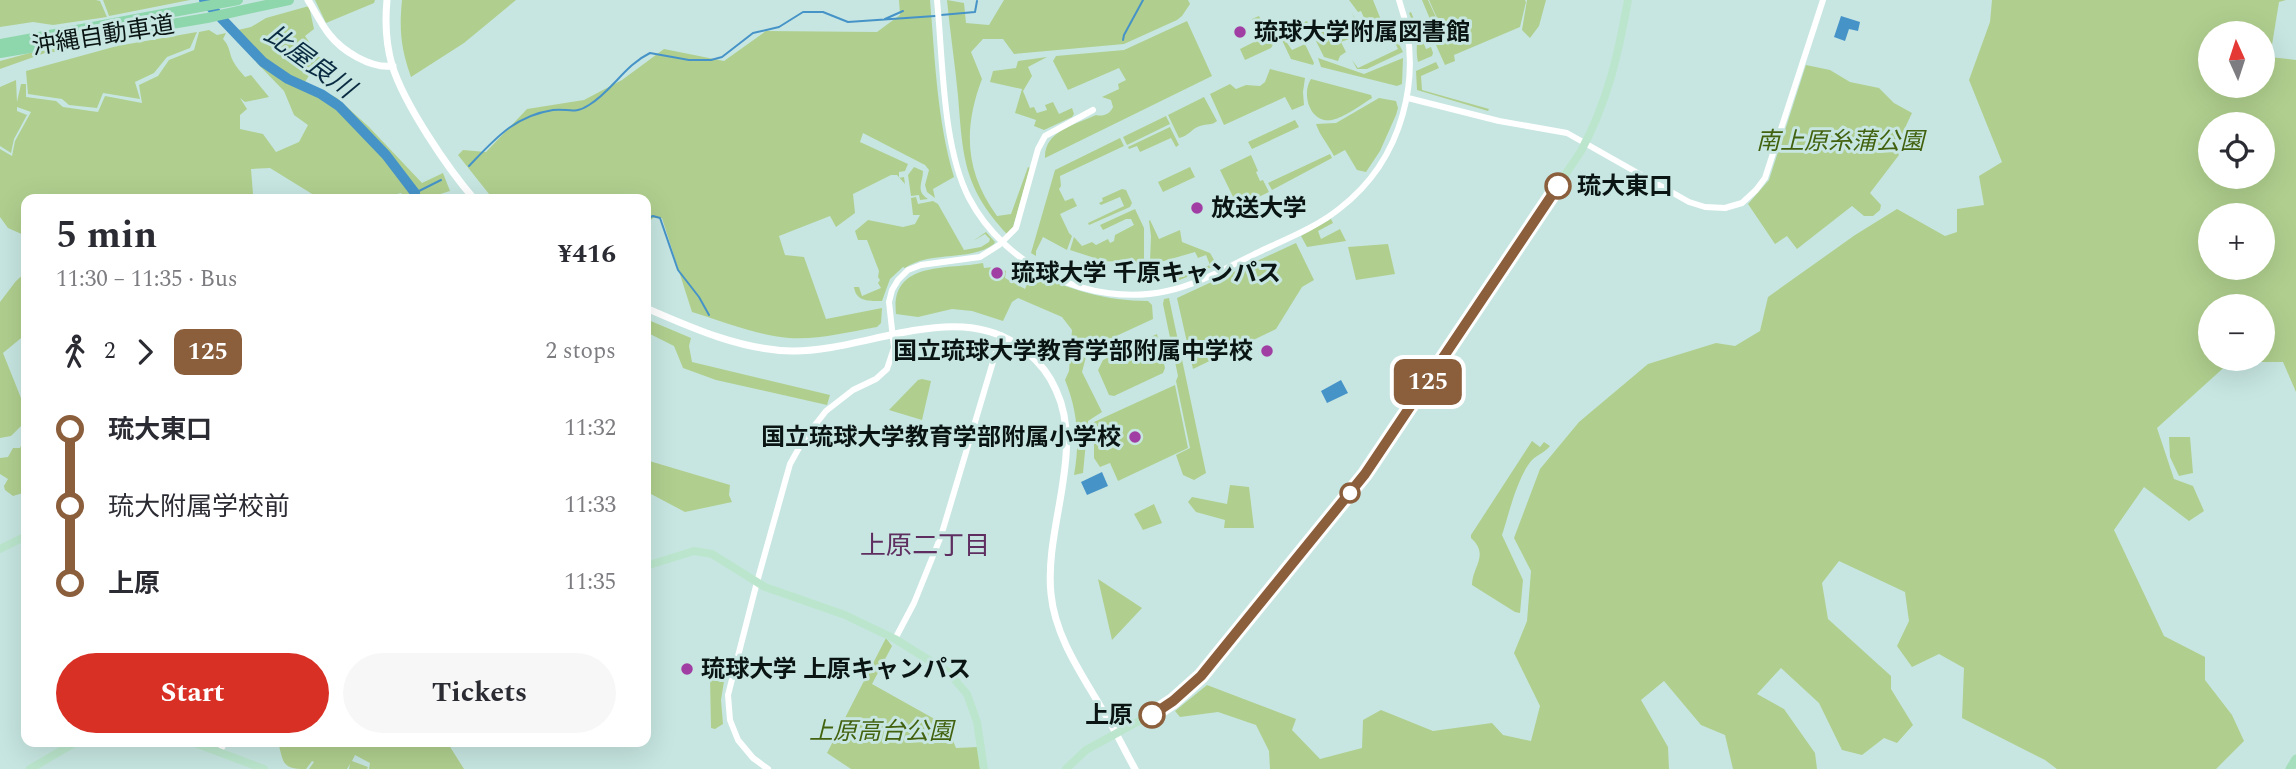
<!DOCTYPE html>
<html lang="en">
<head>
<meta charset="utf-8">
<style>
	:root { --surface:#fff; --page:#f7f7f7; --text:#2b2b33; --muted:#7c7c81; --accent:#d93025 }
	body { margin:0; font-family:Spectral,"Noto Sans JP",serif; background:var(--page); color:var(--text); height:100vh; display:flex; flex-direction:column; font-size:26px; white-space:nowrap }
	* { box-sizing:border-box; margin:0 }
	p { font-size:23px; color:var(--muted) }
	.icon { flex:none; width:38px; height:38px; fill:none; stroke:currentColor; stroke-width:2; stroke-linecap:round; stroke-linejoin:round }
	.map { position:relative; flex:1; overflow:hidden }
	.panel { position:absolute; left:21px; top:194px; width:630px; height:553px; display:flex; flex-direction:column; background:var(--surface); border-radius:14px; box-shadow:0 7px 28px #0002 }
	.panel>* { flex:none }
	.badge { padding:0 14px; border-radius:10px; font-size:24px; line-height:46px }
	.needle { width:46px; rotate:357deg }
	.fabs { position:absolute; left:2198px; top:21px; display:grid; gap:14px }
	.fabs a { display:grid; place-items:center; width:77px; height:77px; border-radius:50%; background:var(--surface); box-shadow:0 7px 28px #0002; font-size:35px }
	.map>.badge { position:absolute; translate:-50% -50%; box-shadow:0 0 0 4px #fff }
	.legs { display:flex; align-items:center; gap:10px; height:77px; padding:0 35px; font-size:23px }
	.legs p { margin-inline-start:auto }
	.head { display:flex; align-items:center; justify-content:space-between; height:119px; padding:0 35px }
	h1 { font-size:38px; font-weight:700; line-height:52px }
	.action { display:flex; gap:14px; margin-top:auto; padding:14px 35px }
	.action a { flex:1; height:80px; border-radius:42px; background:var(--accent); color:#fff; font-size:28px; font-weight:700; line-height:80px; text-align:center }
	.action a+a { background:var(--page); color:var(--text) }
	ul { padding:0 35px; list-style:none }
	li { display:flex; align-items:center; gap:24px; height:77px; font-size:26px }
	li i { display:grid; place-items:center; width:10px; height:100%; margin:0 9px; background:currentColor }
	li i::after { content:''; width:18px; height:18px; margin:-9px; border:5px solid; border-radius:50%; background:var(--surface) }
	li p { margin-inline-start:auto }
	li:first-child i { background:linear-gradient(#0000 50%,currentColor 0) }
	li:last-child i { background:linear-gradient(currentColor 50%,#0000 0) }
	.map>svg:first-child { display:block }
</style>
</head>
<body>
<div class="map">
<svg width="2296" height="769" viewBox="0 0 2296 769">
	<rect width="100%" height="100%" fill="#c7e6e1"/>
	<path fill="#b0cf8e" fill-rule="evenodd" d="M0,0H96L100,1L107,17L53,25L33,22L0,27Z
		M103,0H190L109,16Z
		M315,0H375L374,3L326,23Z
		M402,0H516L464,43L411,77C401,49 399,30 402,0Z
		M899,0H930C935,59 937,120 954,177L933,189L935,198L927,192L925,185L929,170L925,165L863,133L860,142L908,164L905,171L899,172V178L904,177L905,184L897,175H891L853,194L855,213L836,227L830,216L779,236L785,255L804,257L826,319L882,308L881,323L877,327C848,332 818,340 789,338C756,335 724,322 692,312L662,218H653L646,225V200L493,199L458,155L463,150L486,152L527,109L584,100L622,80L664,49L724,61L766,31L877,32L900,15Z
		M947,0L964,3L966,23L989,25L1004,0H1188L1190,4L1182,16L1177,20L1124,44L1014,54L1003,39H983L971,52L982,79C963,129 965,172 997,216L1011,214L1028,167L1030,168L1013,227L1007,234C963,187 963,156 958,96C955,64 950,32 947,0Z
		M1349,0H1373L1381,20L1363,23L1362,21L1364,18L1361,11L1358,12Z
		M1422,0H1428L1451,50L1429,0H1525L1526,2L1520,27L1454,55L1455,61L1445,65L1436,45L1440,43Z
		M1527,0H1546L1539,26L1530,38L1522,30Z
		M1992,0H2286L2279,2L2270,57L2296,60V392L2283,362H2230L2157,428L2174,479L2193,486L2204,511L2189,521L2144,487L2114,530L2164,636L2205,657V680L2232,715L2244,741L2216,769H2057L2045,760L1962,718L1964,668L1939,654L1912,667L1897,646L1909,621L1905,592L1839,561L1822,583L1828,619L1891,676V689L1913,725L1897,743L1884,738L1862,755L1842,750L1819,703L1781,668L1757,694L1784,709L1815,753L1817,769H1733L1725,735L1701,725L1664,681L1641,700L1668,747L1669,769H1270L1269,751L1256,725L1218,712L1180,717L1175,711L1207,685L1296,719L1292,730L1320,759L1362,748L1363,720L1381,710L1433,731L1492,723L1503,735L1531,741L1540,706L1514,653L1527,621L1531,571L1514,538L1540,469L1579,422L1648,364L1716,343L1735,346L1760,331L1768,297L1855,235L1897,209L1945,236L1957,232V209L1984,205L1979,176L2002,162L1969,80L1990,22ZM2263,33V86H2210V33ZM2263,124V177H2210V124ZM2210,215H2263V268H2210ZM2263,306V359H2210V306Z
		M309,6L314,29L305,36L320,58L305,82L337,98L369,127L422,183L443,173L450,191L434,196L432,199H404L401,193L378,199H317V197L270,168L251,169L253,194L275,199L26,200V236L8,228L0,217V149L12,156L15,141L31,112L17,107V111L27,115L14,139L11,153L0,146V87L16,80L17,102L21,84H26V97L56,101L63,107L98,112L105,96L142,103L139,85L158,76L169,60L194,50L199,32L209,30L217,35L226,33L223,39C230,46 229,53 233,61C236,67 241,72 245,77L251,75L269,97L245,102L240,98L247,109L240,115V129L263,134L276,152L299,142L308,125L294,115L284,91L256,62L262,56L238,30L251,27L266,18Z
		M1411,12L1426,49L1431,47L1433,53L1432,56L1418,62C1416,54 1417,46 1417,37C1417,28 1412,21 1409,13Z
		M1352,13L1359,25L1364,28L1388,22L1403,52L1367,69H1357L1352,60L1358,68L1398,49L1387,26L1354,42L1349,30L1358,26Z
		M1259,16L1269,37L1272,36L1274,43L1271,48L1245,60L1240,49L1260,39L1252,19Z
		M1340,19L1349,39L1341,42L1346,52L1340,56L1338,61L1324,57L1316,41L1319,39L1315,31Z
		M1187,21L1212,76L1045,158C1044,131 1075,125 1096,115C1103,117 1110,114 1113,107L1111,100L1102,97L1119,89L1118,84L1126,80L1119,68L1068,90L1053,61L1056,56L1124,50Z
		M1307,21L1308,23L1285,34L1283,37L1292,50L1305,44L1314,63L1313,65L1291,59L1279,34Z
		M197,32L190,48L167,57L154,73L135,82L140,99L103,93L97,108L69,105L62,99L28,94L26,71L117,46Z
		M106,39L81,49L45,53L0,69V61L52,47Z
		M1047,57L1028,67L1032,76L1023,91L1030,108L1034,107L1037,113L1047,110L1045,105L1053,102L1059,114L1072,108L1074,114L1072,117L1044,130L1034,126L1036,120L1015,113L1022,89L990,82L993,71L1016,68L1018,61Z
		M1318,58L1364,74L1403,58L1402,84L1397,86L1321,67Z
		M1436,62L1439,68L1421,76L1422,90L1489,109L1488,111L1417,90L1416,71Z
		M1806,65L1830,70L1850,82L1879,88L1894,103L1912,113L1896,147L1899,155L1870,193L1881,205L1880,210L1873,216H1864L1852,206L1797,249L1787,236L1775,244L1748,204L1769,180Z
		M1270,69L1305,78L1303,92L1304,105L1292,110L1285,97L1224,125L1210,94L1230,84L1236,89L1246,85L1260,86L1265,82Z
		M1311,79L1371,95L1372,98C1361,105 1345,117 1332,120C1310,124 1301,94 1311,79Z
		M1204,97L1217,121C1211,126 1208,123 1200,126C1191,129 1189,136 1179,138L1168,115Z
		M1379,98L1396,101L1398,108L1396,115L1380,151L1366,172L1357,170L1345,150L1334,156C1328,144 1320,136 1316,124L1336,123Z
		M1166,116L1170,124L1127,145L1123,137Z
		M1295,120L1299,127L1252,149L1248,142Z
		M1170,127L1179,145L1176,147L1171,138L1140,152L1137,146L1129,149L1128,147Z
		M1120,138L1124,146L1060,176L1061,186L1059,189L1065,201L1073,198L1077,206L1060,214L1069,233L1072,236L1067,250L1043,237L1036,251V256L1031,253L1055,170Z
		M1330,154L1332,158L1272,190L1268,183Z
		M1251,155L1258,171L1256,172L1260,181L1263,180L1269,192L1238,207L1220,170Z
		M914,167L923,171C923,182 915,191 928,199L920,200L919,195L911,196L908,175Z
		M1190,167L1195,177L1163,192L1158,182Z
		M1122,189L1126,190L1132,203L1130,207L1089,225L1088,223L1124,206L1120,197L1101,205L1099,203L1103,201L1102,198Z
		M916,197L918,204L933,201L938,204L964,250L981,247L989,242L990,239L985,234L973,241L986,232L995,242L994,244C970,262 932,250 905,268L903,267L890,279L882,301C869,301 856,302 854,287H859L862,296L881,288L878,283L880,280L878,277L879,271L867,240H858L855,231L868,220L903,227L915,224L920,215H913L911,198Z
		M1135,209L1144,228V263L1104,261L1070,250L1074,237L1082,246L1092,242L1096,245L1108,239L1110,243L1114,241L1115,235L1134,225L1131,219H1126L1103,230L1100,225Z
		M1331,219L1333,223L1318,231L1321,239L1340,229L1346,241L1307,247L1301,236Z
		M1150,220L1159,239L1180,230L1182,242L1210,253L1217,265L1177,281V278L1210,265L1206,255L1198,258L1195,252L1164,261L1150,262L1151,236L1149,221Z
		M1296,243L1314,280L1302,287L1276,329L1193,369L1177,298Z
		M1388,244L1395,274L1356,280L1348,247Z
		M983,263L984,268C992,267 999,266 1006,271L1005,278L1025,289L1032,272C1070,290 1106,301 1148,301L1152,305L1153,319L1088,349L1082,372L1102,412L1088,421L1083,473L1074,475C1080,442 1078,412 1065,380L1069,371L1072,330L1062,317L1018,298L1012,302L1003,321L972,311L952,309L918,317L896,314C890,260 948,270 983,263Z
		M26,272V334L3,353L21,398H26V421L11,436L0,438V302L16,281Z
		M1169,298L1206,473L1194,480L1183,475L1176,455L1190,448L1176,381L1178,376L1163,304L1164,299Z
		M646,319L691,338L689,346L692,362L830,395L827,405L716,380L683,368L674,346L646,332Z
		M1157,334L1165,368L1163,373L1114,396L1109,395L1098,370L1103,360Z
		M922,379L931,381L922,420L889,410L918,380Z
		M1175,385L1188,448L1118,481L1110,463L1100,467L1094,458V422Z
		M2169,437H2190L2193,473L2179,476L2170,457Z
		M24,439L26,440V487L23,488V493L13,496L5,490L4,486L8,479L0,474V458L8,457L13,448H20Z
		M1532,441L1540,447L1544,442L1550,446C1544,453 1537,455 1532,460C1517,477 1509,514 1502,535L1523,580L1520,613L1515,612L1472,585C1472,567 1490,555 1471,538V535Z
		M646,460L730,485L729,495L732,502L685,512L651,494H646Z
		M1230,485L1249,487L1254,528H1224L1225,520L1196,512L1188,502L1192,497L1227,504Z
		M1154,504L1162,523L1143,530L1134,514Z
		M1098,579L1142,608L1112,640Z
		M886,638L892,646L872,684L947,726L956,748L978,747L980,769H851L827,753Z
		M719,668L725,672V675L721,700L723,724L715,729L711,728L710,677L713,671Z
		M278,742H447L464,769H369L370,763L355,755L352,761L368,767L367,769H349L350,764L347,769H309L314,762L312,761L306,769C282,769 284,764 278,742Z"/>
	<path fill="#4693c8" d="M1841,16L1860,22L1858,31L1849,29L1845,41L1834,37Z
		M1341,380L1348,393L1327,403L1321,391Z
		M1102,472L1108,486L1087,495L1081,482Z"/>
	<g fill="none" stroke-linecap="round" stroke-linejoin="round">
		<path stroke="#4693c8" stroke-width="2" d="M941,15L975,12L977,1
			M885,19L903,11
			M1123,40L1124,35L1143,0
			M469,166C495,139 514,116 553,110C568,108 574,115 589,105C612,91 625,65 650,53L689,60H711L722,57L753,33L779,27L803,12H823L848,22L935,16
			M418,200L415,193L441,180
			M646,219L653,216L660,218L678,270L699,297L709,315"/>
		<path stroke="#4693c8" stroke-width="10" d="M204,0L263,62L288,79L321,94L339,106L386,155L415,193"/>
		<path stroke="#fff" stroke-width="6" d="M937,0C943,59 942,146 969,198C1005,267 1091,308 1167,291C1200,284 1229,266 1259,252C1286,239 1315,228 1339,209C1403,160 1425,75 1399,0
			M1408,98L1499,121L1567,133L1689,202L1705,207L1725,208L1742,203L1756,190L1765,178L1823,0
			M895,639L914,603L941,536L1001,335
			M220,751L225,742
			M768,769L753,758L738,740L730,720L728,695L757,582L790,464L804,439L826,411L853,390L876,379L887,369L894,348L889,302L892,290L898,280L908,270L921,265L980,257L999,245L1016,228L1038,149L1045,136L1093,110"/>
		<path stroke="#fff" stroke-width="7" d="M308,0C315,11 321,24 329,34C342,51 371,69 393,66
			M387,0C385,21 386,44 392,65C404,104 448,169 475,200
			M646,308C692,328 741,350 792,351C867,352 962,295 1027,352C1039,362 1050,376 1056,390C1085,452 1044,528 1051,594C1055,636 1081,673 1102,709C1114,728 1124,749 1135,769"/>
		<path stroke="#bbe6cd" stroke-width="8" d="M0,549L26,536
			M646,566L694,551L712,554L765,587L845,615L895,639L948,672L967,694L977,722L984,769
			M192,742L264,769
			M30,769L76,742
			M1066,769L1086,750L1161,709L1193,684L1365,474L1581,151C1608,101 1618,55 1628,0"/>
		<path stroke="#a4debc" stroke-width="9" d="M2290,769L2296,759"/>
		<path stroke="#8ed6ab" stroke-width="10" d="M0,44L238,0
			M0,53L207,18L289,0"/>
	</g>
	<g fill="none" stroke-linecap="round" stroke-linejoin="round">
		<g stroke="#fff" stroke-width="16">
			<path id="line-1" d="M1152,715L1173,701L1201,676L1365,474L1558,186"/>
		</g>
		<use href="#line-1" stroke="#8b5e3c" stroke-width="10"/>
	</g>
	<g fill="#a13ea4" stroke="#c7e6e1" stroke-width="2.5">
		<circle cx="1240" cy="32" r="7"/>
		<circle cx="1197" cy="208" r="7"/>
		<circle cx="997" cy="273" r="7"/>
		<circle cx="1267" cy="351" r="7"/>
		<circle cx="1135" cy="437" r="7"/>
		<circle cx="687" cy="669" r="7"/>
	</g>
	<g fill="#fff" stroke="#8b5e3c" stroke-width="3.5">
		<circle cx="1558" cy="186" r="12"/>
		<circle cx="1350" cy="493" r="9"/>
		<circle cx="1152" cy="715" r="12"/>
	</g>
	<g text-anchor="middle" stroke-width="6" stroke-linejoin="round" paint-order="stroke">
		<g font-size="24" font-weight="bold" fill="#0a1513" stroke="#c7e6e1" text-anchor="start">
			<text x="1254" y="40">琉球大学附属図書館</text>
			<text x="1211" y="216">放送大学</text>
			<text x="1011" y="281">琉球大学 千原キャンパス</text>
			<text x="1253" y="359" text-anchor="end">国立琉球大学教育学部附属中学校</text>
			<text x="1121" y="445" text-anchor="end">国立琉球大学教育学部附属小学校</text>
			<text x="701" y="677">琉球大学 上原キャンパス</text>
		</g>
		<g font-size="24" fill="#0a1513" stroke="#c7e6e1">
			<text transform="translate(103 35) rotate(-9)" y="8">沖縄自動車道</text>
		</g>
		<g font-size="24" font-style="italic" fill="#436210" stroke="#c7e6e1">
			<text x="1840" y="149">南上原糸蒲公園</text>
			<text x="881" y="739">上原高台公園</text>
		</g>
		<g font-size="24" font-weight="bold" fill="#0a1513" stroke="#c7e6e1" text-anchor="start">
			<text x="1577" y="194">琉大東口</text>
			<text x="1133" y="723" text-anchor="end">上原</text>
		</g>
		<g font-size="26" font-style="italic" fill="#0a2c42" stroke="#c7e6e1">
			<text transform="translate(310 61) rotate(36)" y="9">比屋良川</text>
		</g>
		<g font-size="26" fill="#5f2e60" stroke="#c7e6e1">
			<text x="925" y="554">上原二丁目</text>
		</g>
	</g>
</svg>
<div class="fabs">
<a><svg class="needle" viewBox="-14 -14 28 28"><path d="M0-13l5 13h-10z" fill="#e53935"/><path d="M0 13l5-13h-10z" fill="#7c7c81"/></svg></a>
<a><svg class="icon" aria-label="locate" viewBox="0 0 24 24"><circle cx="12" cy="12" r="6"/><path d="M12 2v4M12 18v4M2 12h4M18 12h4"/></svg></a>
<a>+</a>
<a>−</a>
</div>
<b class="badge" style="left:1428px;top:382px;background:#8b5e3c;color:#fff">125</b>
<section class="panel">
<div class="head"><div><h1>5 min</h1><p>11:30 – 11:35 · Bus</p></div><b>¥416</b></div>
<div class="legs"><svg class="icon" aria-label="walk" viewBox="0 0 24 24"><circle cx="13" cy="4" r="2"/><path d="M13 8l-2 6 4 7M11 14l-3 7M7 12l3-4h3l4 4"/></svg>2<svg class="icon" aria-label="forward" viewBox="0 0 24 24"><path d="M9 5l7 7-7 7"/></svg><b class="badge" style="background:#8b5e3c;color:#fff">125</b><p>2 stops</p></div>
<ul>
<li><i style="color:#8b5e3c"></i><b>琉大東口</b><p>11:32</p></li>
<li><i style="color:#8b5e3c"></i><span>琉大附属学校前</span><p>11:33</p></li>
<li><i style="color:#8b5e3c"></i><b>上原</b><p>11:35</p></li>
</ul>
<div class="action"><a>Start</a><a>Tickets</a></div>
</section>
</div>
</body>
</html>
